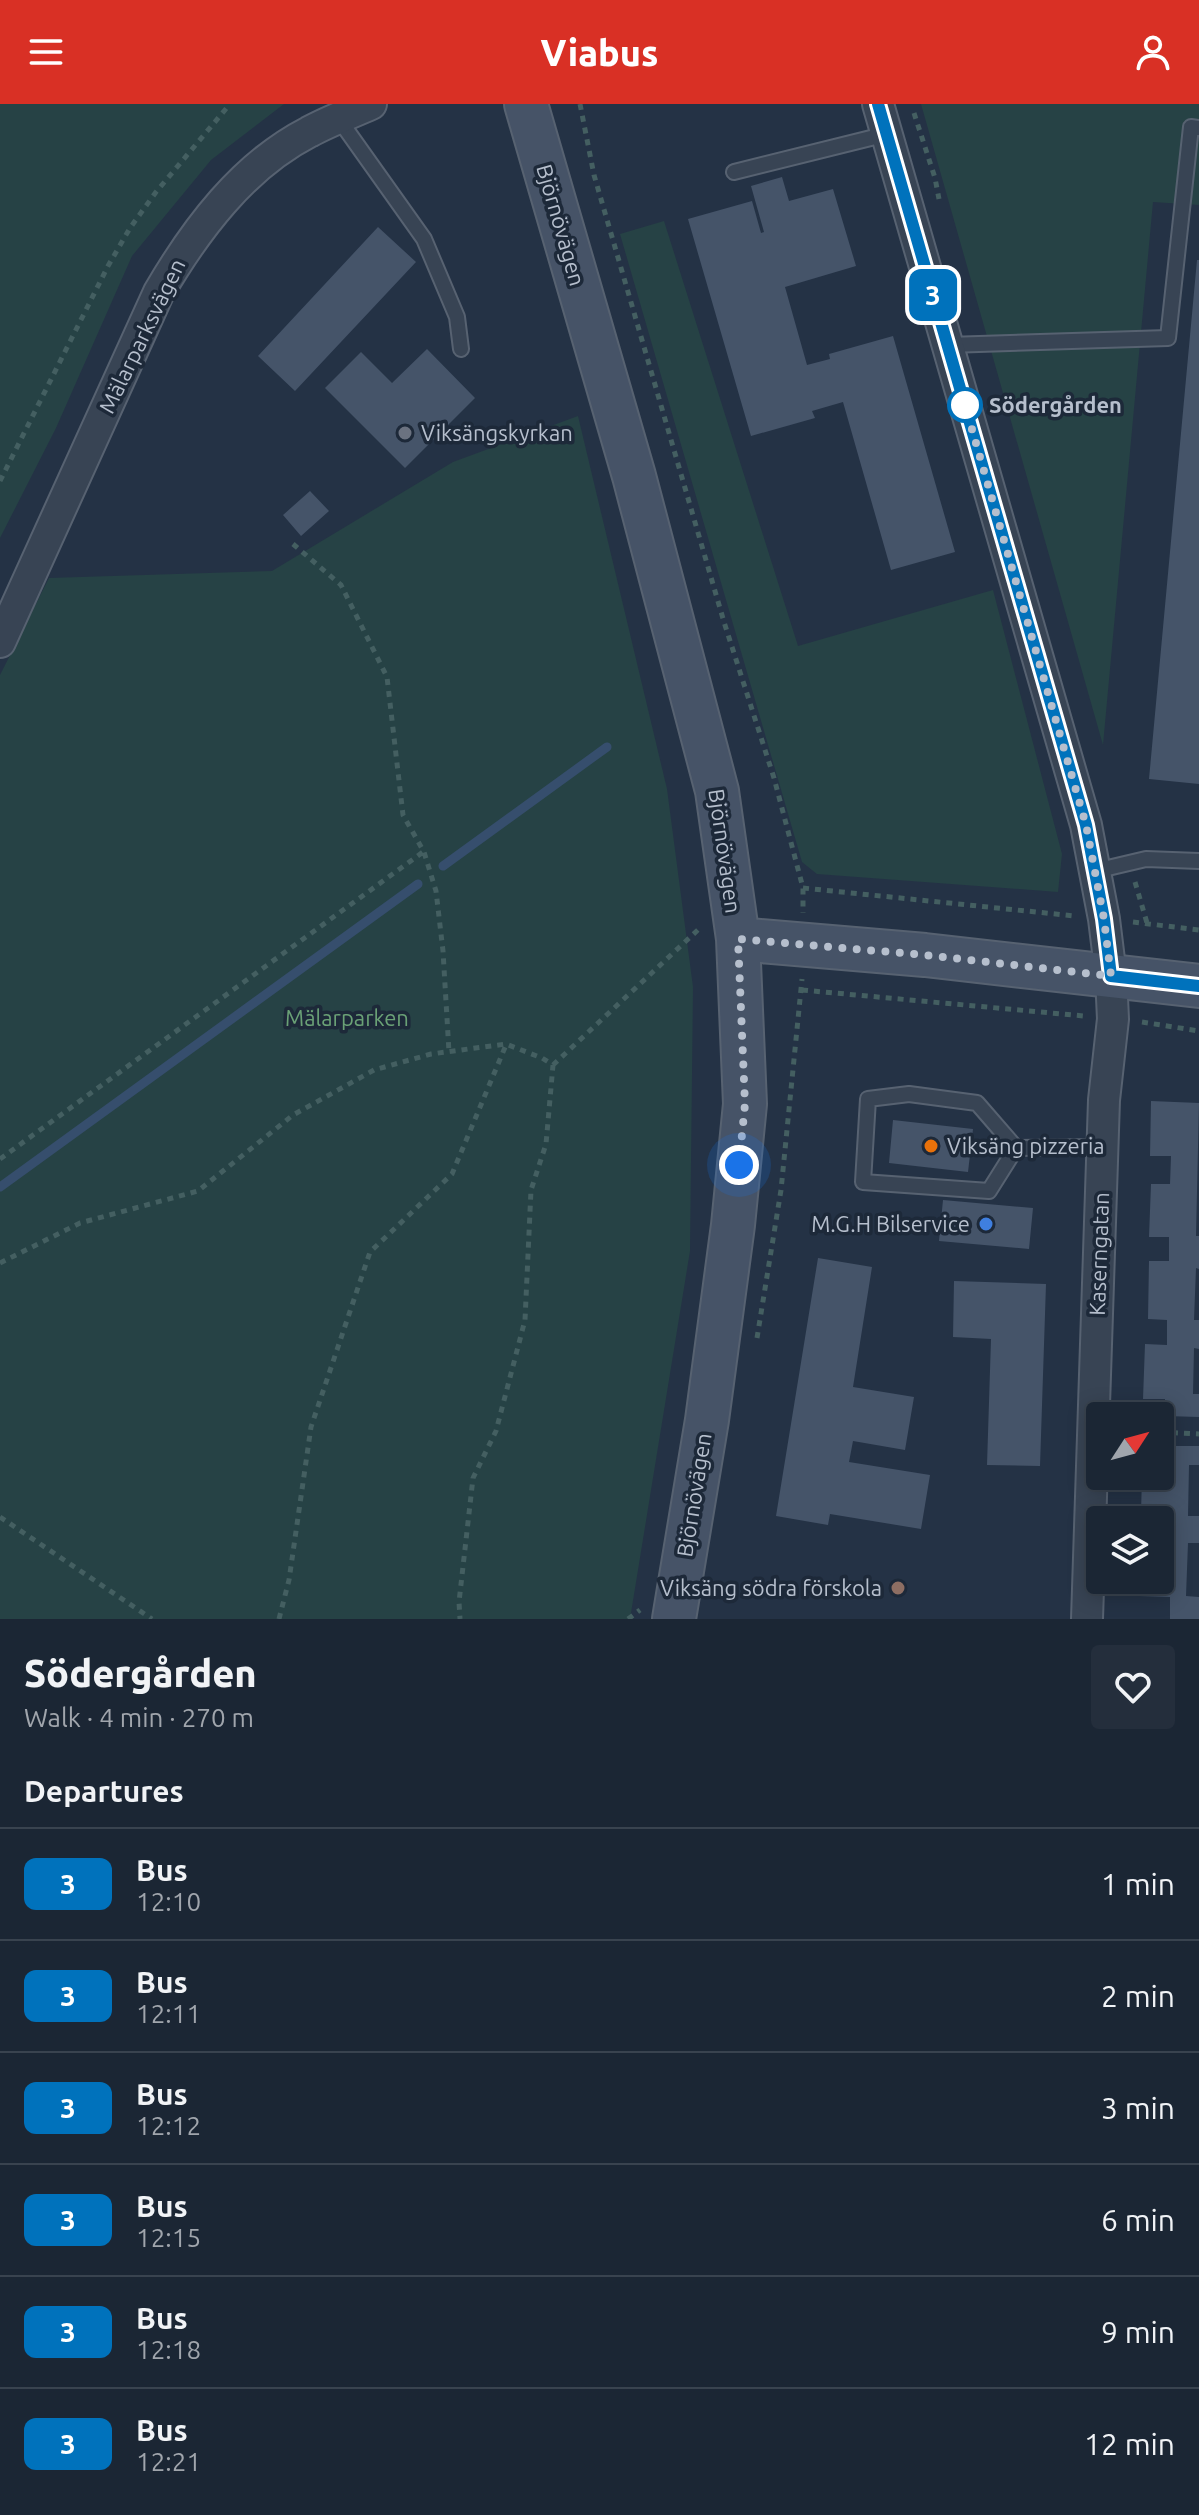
<!DOCTYPE html>
<html lang="en">
<head>
<meta charset="utf-8">
<style>
	:root { --surface:#1b2634; --page:#242e3c; --text:#f1f3f6; --muted:#a0a5ac; --line:#39434f; --accent:#d93025 }
	body { margin:0; font-family:Ubuntu,sans-serif; background:var(--page); color:var(--text); height:100vh; display:flex; flex-direction:column; font-size:30px; white-space:nowrap }
	* { box-sizing:border-box; margin:0 }
	p { font-size:26px; color:var(--muted) }
	.icon { flex:none; width:44px; height:44px; fill:none; stroke:currentColor; stroke-width:2; stroke-linecap:round; stroke-linejoin:round }
	.map { position:relative; height:1515px; overflow:hidden }
	.details { display:flex; flex-direction:column; background:var(--surface); flex:1 }
	.details>* { flex:none }
	.badge { padding:0 16px; border-radius:12px; font-size:28px; line-height:52px }
	.needle { width:52px; rotate:54deg }
	.controls { position:absolute; left:1086px; top:1298px; display:grid; gap:16px }
	.controls a { display:grid; place-items:center; width:88px; height:88px; border-radius:8px; background:var(--surface); box-shadow:0 4px 20px #0003,0 0 0 2px var(--line); font-size:40px }
	.you { position:absolute; width:40px; height:40px; margin:-20px; border:6px solid #fff; border-radius:50%; background:#1a73e8; box-shadow:0 0 0 12px #1a73e833 }
	.map>.badge { position:absolute; translate:-50% -50%; box-shadow:0 0 0 4px #fff }
	h2 { padding:0 24px; font-size:30px; line-height:72px }
	.round { display:grid; place-items:center; flex:none; width:84px; height:84px; border-radius:8px; background:var(--page) }
	.overview { display:flex; align-items:center; justify-content:space-between; height:136px; padding:0 24px }
	h1 { font-size:38px; font-weight:800; line-height:60px }
	ul { padding:0; list-style:none }
	li { display:flex; align-items:center; gap:24px; height:112px; padding:0 24px; border-top:2px solid var(--line) }
	li div { flex:1 }
	li b { display:block; font-size:30px }
	li em { font-style:normal }
	li .badge { min-width:88px; font-weight:700; text-align:center }
	header { display:flex; justify-content:space-between; align-items:center; height:104px; padding:0 24px; background:var(--accent); color:#fff; font-size:36px; font-weight:800 }
	.map>svg:first-child { display:block }
</style>
</head>
<body>
<header><svg class="icon" aria-label="menu" viewBox="0 0 24 24"><path d="M4 6h16M4 12h16M4 18h16"/></svg>Viabus<svg class="icon" aria-label="person" viewBox="0 0 24 24"><circle cx="12" cy="8" r="4"/><path d="M4 21q1-7 8-7t8 7"/></svg></header>
<div class="map">
<svg width="1199" height="1515" viewBox="0 0 1199 1515">
	<rect width="100%" height="100%" fill="#243245"/>
	<path fill="#264245" d="M0,0H284L211,56L132,152L56,324L0,434Z
		M921,0H1199V101L1153,98L1103,641Z
		M664,117L798,542L993,486L1062,750L1058,788L817,770L802,758L620,130Z
		M578,312L667,685L693,883L690,1147L630,1515H0V571L49,474L272,467L453,358Z"/>
	<g fill="none" stroke-linecap="round" stroke-linejoin="round">
		<path stroke="#364e6d" stroke-width="9" d="M443,762L607,643
			M0,1083L418,780"/>
	</g>
	<path fill="#455469" d="M782,73L789,97L833,85L856,162L785,183L807,261L830,255L829,250L893,232L955,448L891,466L843,298L812,307L815,314L751,332L688,115L752,97L761,129L764,128L751,82Z
		M378,123L416,158L295,287L258,252Z
		M1197,156H1199V680L1149,675Z
		M427,245L475,294L405,364L325,284L361,248L392,279Z
		M310,387L329,407L301,432L283,411Z
		M1151,997L1199,999L1196,1132H1199V1165L1196,1164L1194,1216H1199V1245L1194,1244L1193,1290H1199V1313L1165,1312V1295H1143L1145,1240L1167,1241V1216L1148,1215L1149,1157H1169V1133H1149L1151,1080H1170L1171,1052H1150Z
		M893,1016L973,1025L968,1068L889,1059Z
		M943,1096L1033,1104L1029,1145L939,1137Z
		M818,1154L872,1163L853,1283L914,1293L905,1346L853,1337L849,1358L930,1371L921,1425L830,1410L828,1421L776,1412Z
		M954,1177L1046,1180L1040,1362L987,1361L991,1235L953,1233Z
		M1174,1342H1199V1361H1189L1188,1412H1199V1439H1188L1186,1492L1199,1493V1515H1170V1493L1139,1492L1140,1476H1160V1439H1172V1410L1141,1409L1142,1372H1160V1356L1174,1357Z"/>
	<g fill="none" stroke-linecap="round" stroke-linejoin="round">
		<g stroke="#576271" stroke-width="18">
			<path id="lane" d="M338,14L424,135L457,213L461,245
				M734,68L887,30
				M948,241L1168,234L1191,23L1199,24
				M1095,767L1146,755L1199,757
				M1016,1044L989,1087L863,1078L868,995L909,990L977,999L1016,1044L1102,1043"/>
		</g>
		<g stroke="#576271" stroke-width="34">
			<path id="street" d="M878,0L1086,721L1104,815L1111,872L1113,915L1104,996L1087,1515
				M0,538L159,188C196,125 243,62 309,28C329,17 351,9 371,0"/>
		</g>
		<g stroke="#576271" stroke-width="46">
			<path id="secondary" d="M526,0L634,372L717,687L738,835L745,1000L733,1121L707,1316L674,1515
				M738,835L925,851L1199,882"/>
		</g>
		<path stroke="#445f61" stroke-width="5" stroke-dasharray="6 6" stroke-linecap="butt" d="M580,0L594,71L724,518L774,674L803,784V809
			M914,9L935,74L939,95
			M0,377L108,162L130,124L156,88L230,0
			M293,440L341,481L387,573L403,711L424,748L436,787L443,847L449,948
			M1135,778L1147,819
			M803,784L1075,812
			M1133,818L1199,826
			M802,886L1084,912
			M1142,918L1199,927
			M553,961L701,823
			M0,1055L423,748
			M0,1159L80,1119L198,1087L293,1011L374,966L431,950L506,940L542,954L553,961L546,1040L531,1086L525,1216L496,1327L473,1374L459,1498L460,1515
			M757,1234L781,1086L802,875
			M1160,1328L1199,1330
			M0,1413L152,1515
			M279,1515L289,1476L311,1323L370,1148L452,1070L506,941
			M628,1515L640,1506"/>
		<use href="#lane" stroke="#384454" stroke-width="14"/>
		<use href="#street" stroke="#384454" stroke-width="30"/>
		<use href="#secondary" stroke="#465367" stroke-width="42"/>
	</g>
	<g fill="none" stroke-linecap="round" stroke-linejoin="round">
		<g stroke="#fff" stroke-width="18">
			<path id="line" d="M878,0L1086,721L1104,815L1111,872L1199,882"/>
		</g>
		<use href="#line" stroke="#0072bc" stroke-width="12"/>
		<path stroke="#b6bfcd" stroke-width="8" stroke-dasharray="0 14.4" d="M739,1061L745,1000L738,835L925,851L1111,872L1104,815L1086,721L965,301"/>
	</g>
	<circle fill="#fff" stroke="#0072bc" stroke-width="4" cx="965" cy="301" r="16"/>
	<circle fill="#6b7280" stroke="#1d2939" stroke-width="3" cx="405" cy="329" r="8"/>
	<circle fill="#e8710a" stroke="#1d2939" stroke-width="3" cx="931" cy="1042" r="8"/>
	<circle fill="#3f7fe0" stroke="#1d2939" stroke-width="3" cx="986" cy="1120" r="8"/>
	<circle fill="#8d6e63" stroke="#1d2939" stroke-width="3" cx="898" cy="1484" r="8"/>
	<g text-anchor="middle" stroke-width="7" stroke-linejoin="round" paint-order="stroke">
		<g font-size="22" fill="#b6bfcd" stroke="#1d2939">
			<text transform="translate(561 121) rotate(74)" y="8">Björnövägen</text>
			<text transform="translate(142 232) rotate(-64)" y="8">Mälarparksvägen</text>
			<text transform="translate(725 747) rotate(82)" y="8">Björnövägen</text>
			<text transform="translate(1099 1150) rotate(-88)" y="8">Kaserngatan</text>
			<text transform="translate(694 1391) rotate(-81)" y="8">Björnövägen</text>
		</g>
		<g font-size="22" font-weight="bold" fill="#b6bfcd" stroke="#1d2939" text-anchor="start">
			<text x="989" y="309">Södergården</text>
		</g>
		<g font-size="22" fill="#b6bfcd" stroke="#1d2939" text-anchor="start">
			<text x="421" y="337">Viksängskyrkan</text>
			<text x="947" y="1050">Viksäng pizzeria</text>
			<text x="970" y="1128" text-anchor="end">M.G.H Bilservice</text>
			<text x="882" y="1492" text-anchor="end">Viksäng södra förskola</text>
		</g>
		<g font-size="22" fill="#6aa176" stroke="#1d2939">
			<text x="347" y="922">Mälarparken</text>
		</g>
	</g>
</svg>
<div class="controls">
<a><svg class="needle" viewBox="-14 -14 28 28"><path d="M0-13l5 13h-10z" fill="#e53935"/><path d="M0 13l5-13h-10z" fill="#a0a5ac"/></svg></a>
<a><svg class="icon" aria-label="layers" viewBox="0 0 24 24"><path d="M12 4l9 5-9 5-9-5zM3 14l9 5 9-5"/></svg></a>
</div>
<div class="you" style="left:739px;top:1061px"></div>
<b class="badge" style="left:933px;top:191px;background:#0072bc;color:#fff">3</b>
</div>
<section class="details">
<div class="overview"><div><h1>Södergården</h1><p>Walk · 4 min · 270 m</p></div><a class="round"><svg class="icon" aria-label="heart" viewBox="0 0 24 24"><path d="M12 20l-8-8c-3-5 5-10 8-4 3-6 11-1 8 4z"/></svg></a></div>
<h2>Departures</h2>
<ul>
<li><span class="badge" style="background:#0072bc;color:#fff">3</span><div><b>Bus</b><p>12:10</p></div><em>1 min</em></li>
<li><span class="badge" style="background:#0072bc;color:#fff">3</span><div><b>Bus</b><p>12:11</p></div><em>2 min</em></li>
<li><span class="badge" style="background:#0072bc;color:#fff">3</span><div><b>Bus</b><p>12:12</p></div><em>3 min</em></li>
<li><span class="badge" style="background:#0072bc;color:#fff">3</span><div><b>Bus</b><p>12:15</p></div><em>6 min</em></li>
<li><span class="badge" style="background:#0072bc;color:#fff">3</span><div><b>Bus</b><p>12:18</p></div><em>9 min</em></li>
<li><span class="badge" style="background:#0072bc;color:#fff">3</span><div><b>Bus</b><p>12:21</p></div><em>12 min</em></li>
</ul>
</section>
</body>
</html>
